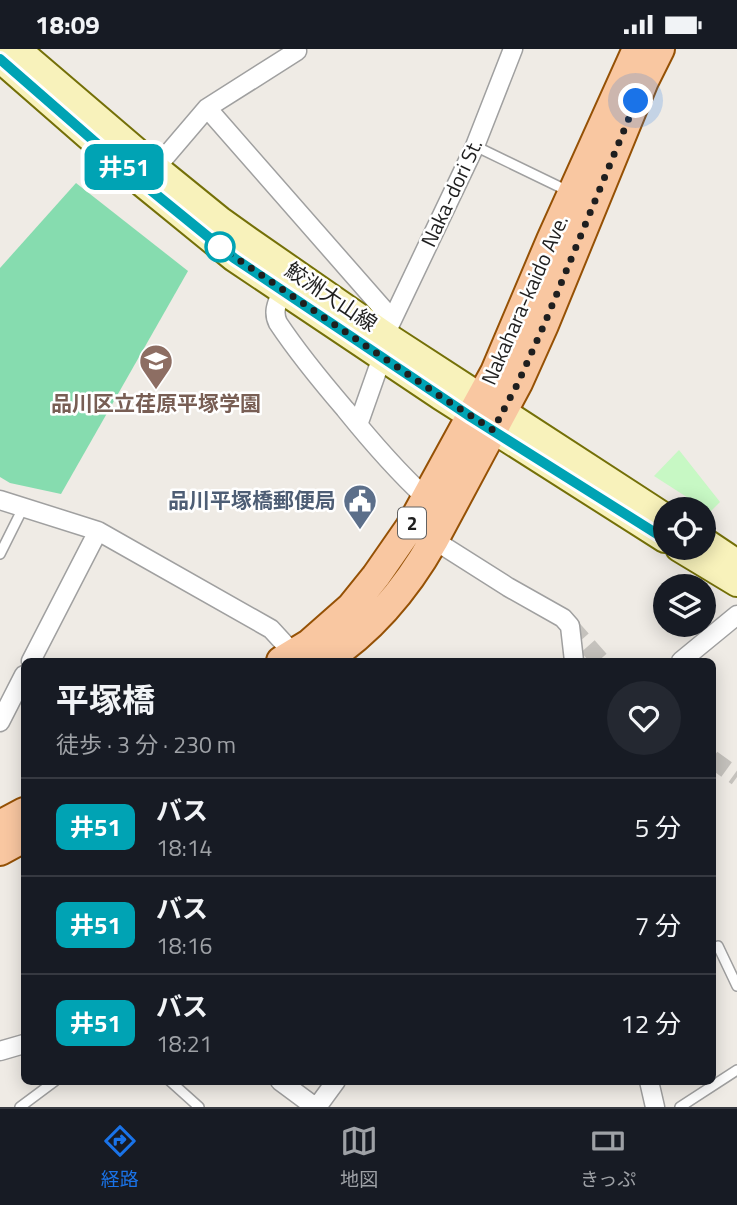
<!DOCTYPE html>
<html lang="ja">
<head>
<meta charset="utf-8">
<style>
	:root { --surface:#171b24; --page:#242831; --text:#f1f3f6; --muted:#9ea1a6; --line:#363941; --accent:#1a73e8 }
	body { margin:0; font-family:"Titillium Web","Noto Sans JP",sans-serif; background:var(--page); color:var(--text); height:100vh; display:flex; flex-direction:column; font-size:26px; white-space:nowrap }
	* { box-sizing:border-box; margin:0 }
	p { font-size:23px; color:var(--muted) }
	.icon { flex:none; width:38px; height:38px; fill:none; stroke:currentColor; stroke-width:2; stroke-linecap:round; stroke-linejoin:round }
	.map { position:relative; flex:1; overflow:hidden }
	.drawer { position:absolute; left:21px; top:609px; width:695px; height:427px; display:flex; flex-direction:column; background:var(--surface); border-radius:10px; box-shadow:0 4px 18px #0003 }
	.drawer>* { flex:none }
	.badge { padding:0 14px; border-radius:10px; font-size:24px; line-height:46px }
	.buttons { position:absolute; left:653px; top:448px; display:grid; gap:14px }
	.buttons a { display:grid; place-items:center; width:63px; height:63px; border-radius:50%; background:var(--surface); box-shadow:0 4px 18px #0003; font-size:35px }
	.you { position:absolute; width:35px; height:35px; margin:-18px; border:5px solid #fff; border-radius:50%; background:#1a73e8; box-shadow:0 0 0 10px #1a73e833 }
	.map>.badge { position:absolute; translate:-50% -50%; box-shadow:0 0 0 4px #fff }
	.round { display:grid; place-items:center; flex:none; width:74px; height:74px; border-radius:37px; background:var(--page) }
	.overview { display:flex; align-items:center; justify-content:space-between; height:119px; padding:0 35px }
	h1 { font-size:33px; font-weight:700; line-height:52px }
	ul { padding:0; list-style:none }
	li { display:flex; align-items:center; gap:21px; height:98px; padding:0 35px; border-top:2px solid var(--line) }
	li div { flex:1 }
	li b { display:block; font-size:26px }
	li em { font-style:normal }
	li .badge { min-width:77px; font-weight:700; text-align:center }
	.status { display:flex; justify-content:space-between; align-items:center; height:49px; padding:0 35px; background:var(--surface); direction:ltr }
	.status svg { height:19px; fill:currentColor }
	.dock { display:flex; justify-content:space-around; align-items:center; height:98px; border-top:2px solid var(--line); background:var(--surface); font-size:19px; color:var(--muted) }
	.dock a { display:grid; justify-items:center; gap:4px }
	.dock .on { color:var(--accent) }
	.map>svg:first-child { display:block }
</style>
</head>
<body>
<div class="status"><b>18:09</b><svg viewBox="0 0 49 12"><path d="M0 12V9h3v3zM5 12V6h3v6zM10 12V3h3v9zM15 12V0h3v12zM26 1h20v11H26zM47 4h2v5h-2z"/></svg></div>
<div class="map">
<svg width="737" height="1058" viewBox="0 0 737 1058">
	<rect width="100%" height="100%" fill="#efebe5"/>
	<path fill="#c7f8c4" d="M679,401L720,453L710,463L654,427Z"/>
	<path fill="#86dcaf" d="M76,134L188,222L61,445L10,434L0,428V219Z"/>
	<g fill="none" stroke-linecap="round" stroke-linejoin="round">
		<path stroke="#c5c2bd" stroke-width="18" stroke-dasharray="18 9" stroke-linecap="butt" d="M570,577L601,612
			M712,710L737,728"/>
		<g stroke="#a0a0a0" stroke-width="12">
			<path id="lane" d="M475,97L568,142
				M0,505L23,459
				M718,897L737,937
				M170,1032L199,1058
				M20,1058L55,1032
				M680,1058L737,1021"/>
		</g>
		<g stroke="#a0a0a0" stroke-width="21">
			<path id="street" d="M207,59L392,270
				M149,127L207,59L297,2L296,0
				M282,241C278,253 272,262 278,274C298,304 321,332 345,360C370,391 397,422 426,449
				M385,286L475,97L513,0
				M358,376L382,308
				M0,451L98,482L271,580L294,605
				M434,491L508,538L563,569L570,577L574,612
				M31,612L98,482
				M681,612L737,566
				M0,673L24,626
				M0,1002L24,995
				M280,1032L315,1058
				M649,1032L655,1058
				M317,1058L336,1032"/>
		</g>
		<g stroke="#747008" stroke-width="30">
			<path id="secondary" d="M17,0L156,119L220,171L248,191L385,286L665,468
				M0,10L142,134L234,209L440,347L665,490
				M704,492L737,514
				M679,499L737,534"/>
		</g>
		<g stroke="#955105" stroke-width="32">
			<path id="primary" d="M281,612L309,595L351,558L376,527L410,478L495,323L551,191L637,0
				M325,612C371,582 407,539 434,491L518,334L544,276L644,32L660,0
				M0,776L24,763
				M0,802L24,789"/>
		</g>
		<use href="#lane" stroke="#fff" stroke-width="9"/>
		<use href="#street" stroke="#fff" stroke-width="18"/>
		<use href="#secondary" stroke="#f8f2bb" stroke-width="26"/>
		<use href="#primary" stroke="#f9c7a1" stroke-width="28"/>
	</g>
	<g fill="none" stroke-linecap="round" stroke-linejoin="round">
		<g stroke="#fff" stroke-width="16">
			<path id="line" d="M0,10L142,134L234,209L471,368L665,490"/>
		</g>
		<use href="#line" stroke="#00a3b4" stroke-width="10"/>
		<path stroke="#1f1f1f" stroke-width="7" stroke-dasharray="0 12.6" d="M220,198L440,347L493,381L518,334L544,276L636,52"/>
	</g>
	<defs>
		<g id="school-pin" transform="scale(1.75)"><path d="M0 17L-7.5 6A9.5 9.5 0 1 1 7.5 6Z" fill="#8d6e63" stroke="#fff"/><path d="M0-5L7-2L0 1L-7-2ZM-4 1L0 2.5L4 1V4Q0 6-4 4Z" fill="#fff"/></g>
		<g id="civic-pin" transform="scale(1.75)"><path d="M0 17L-7.5 6A9.5 9.5 0 1 1 7.5 6Z" fill="#5c6f8a" stroke="#fff"/><path d="M-.6-6.5H3V-4.5H.6V-3L4-1V1h2V6H-6V1h2V-1L-.6-3ZM-1.2 2.5V6h2.4V2.5Z" fill="#fff"/></g>
	</defs>
	<g fill-rule="evenodd">
		<use href="#school-pin" x="156" y="312"/>
		<use href="#civic-pin" x="360" y="452"/>
	</g>
	<circle fill="#fff" stroke="#00a3b4" stroke-width="3.5" cx="220" cy="198" r="14"/>
	<g text-anchor="middle" stroke-width="5" stroke-linejoin="round" paint-order="stroke">
		<rect fill="#fff" stroke="#626262" stroke-width="2" x="398" y="458.5" width="28" height="31" rx="5"/>
		<g font-size="19" font-weight="bold" fill="#1f1f1f">
			<text x="412" y="481">2</text>
		</g>
		<g font-size="21" fill="#1f1f1f" stroke="#fff">
			<text transform="translate(452 144) rotate(-65)" y="7">Naka-dori St.</text>
			<text transform="translate(331 248) rotate(34)" y="7">鮫洲大山線</text>
			<text transform="translate(525 251) rotate(-66)" y="7">Nakahara-kaido Ave.</text>
		</g>
		<g font-size="21" font-weight="bold" fill="#785e54" stroke="#fff">
			<text x="156" y="362">品川区立荏原平塚学園</text>
		</g>
		<g font-size="21" font-weight="bold" fill="#4e5e75" stroke="#fff" text-anchor="end">
			<text x="336" y="459">品川平塚橋郵便局</text>
		</g>
	</g>
</svg>
<div class="buttons">
<a><svg class="icon" aria-label="locate" viewBox="0 0 24 24"><circle cx="12" cy="12" r="6"/><path d="M12 2v4M12 18v4M2 12h4M18 12h4"/></svg></a>
<a><svg class="icon" aria-label="layers" viewBox="0 0 24 24"><path d="M12 4l9 5-9 5-9-5zM3 14l9 5 9-5"/></svg></a>
</div>
<div class="you" style="left:636px;top:52px"></div>
<b class="badge" style="left:124px;top:118px;background:#00a3b4;color:#fff">井51</b>
<section class="drawer">
<div class="overview"><div><h1>平塚橋</h1><p>徒歩 · 3 分 · 230 m</p></div><a class="round"><svg class="icon" aria-label="heart" viewBox="0 0 24 24"><path d="M12 20l-8-8c-3-5 5-10 8-4 3-6 11-1 8 4z"/></svg></a></div>
<ul>
<li><span class="badge" style="background:#00a3b4;color:#fff">井51</span><div><b>バス</b><p>18:14</p></div><em>5 分</em></li>
<li><span class="badge" style="background:#00a3b4;color:#fff">井51</span><div><b>バス</b><p>18:16</p></div><em>7 分</em></li>
<li><span class="badge" style="background:#00a3b4;color:#fff">井51</span><div><b>バス</b><p>18:21</p></div><em>12 分</em></li>
</ul>
</section>
</div>
<nav class="dock">
<a class="on"><svg class="icon" aria-label="directions" viewBox="0 0 24 24"><path d="M12 3l9 9-9 9-9-9zM9 14v-3h6M13 9l2 2-2 2"/></svg>経路</a>
<a><svg class="icon" aria-label="map" viewBox="0 0 24 24"><path d="M3 6l6-2 6 2 6-2v14l-6 2-6-2-6 2zM9 4v14M15 6v14"/></svg>地図</a>
<a><svg class="icon" aria-label="tickets" viewBox="0 0 24 24"><path d="M3 7h18v10H3zM15 7v10"/></svg>きっぷ</a>
</nav>
</body>
</html>
